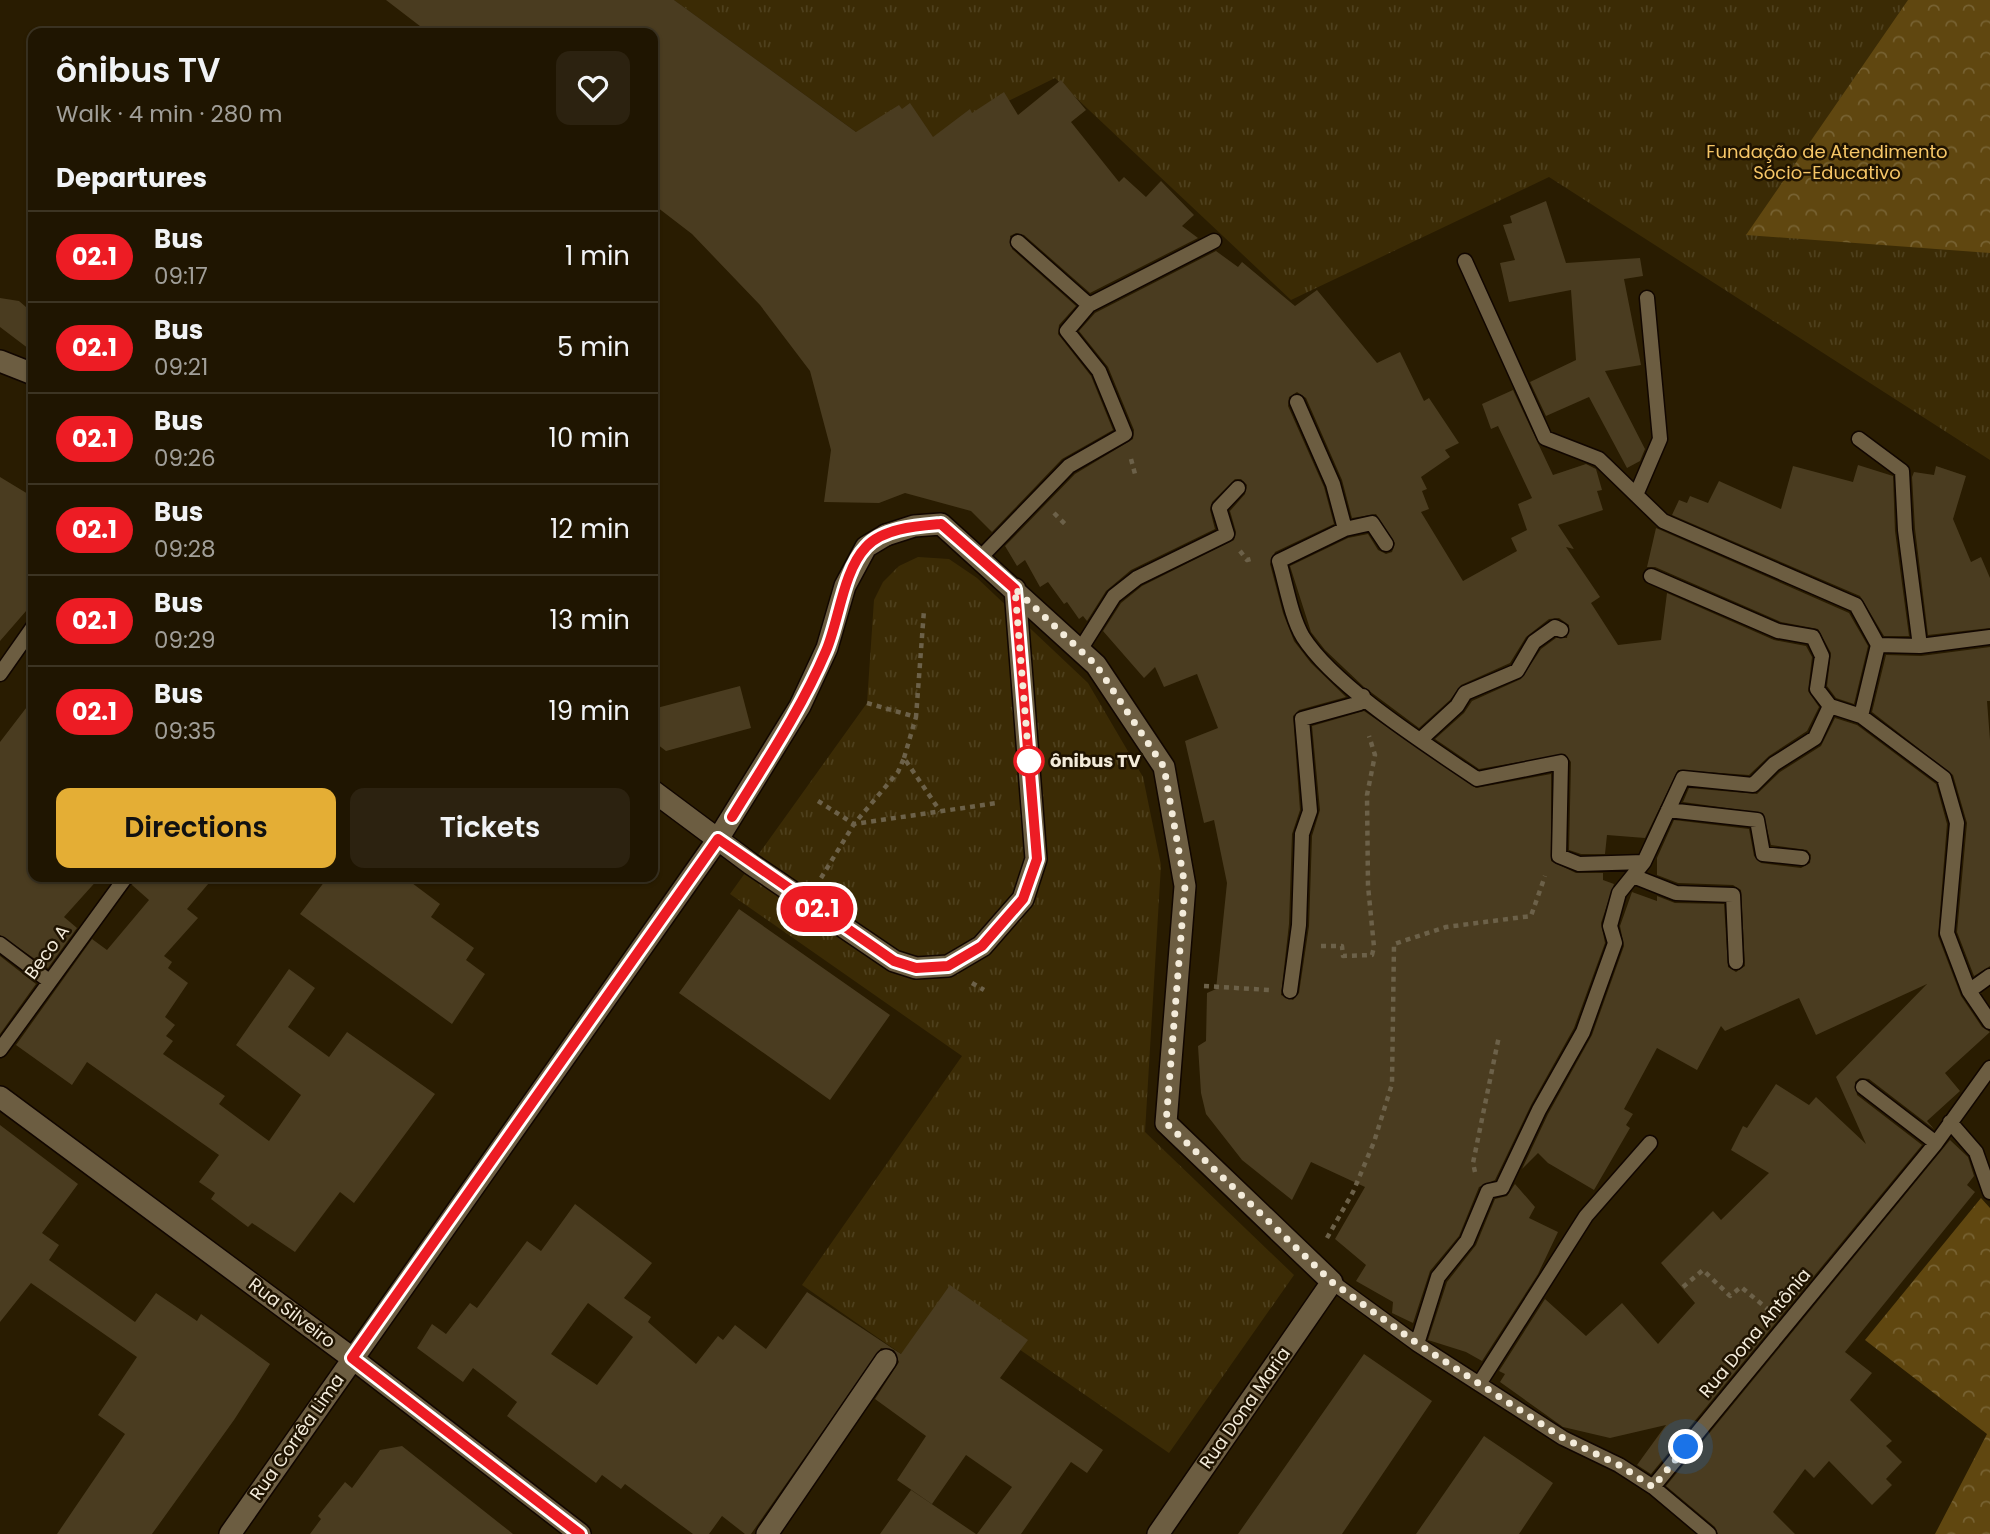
<!DOCTYPE html>
<html lang="en">
<head>
<meta charset="utf-8">
<style>
	:root { --surface:#1f1501; --page:#2c2210; --text:#f1f3f6; --muted:#a19f99; --line:#3c3423; --accent:#e4ae35 }
	body { margin:0; font-family:Poppins,sans-serif; background:var(--page); color:var(--text); height:100vh; display:flex; flex-direction:column; font-size:26px; white-space:nowrap }
	* { box-sizing:border-box; margin:0 }
	p { font-size:23px; color:var(--muted) }
	.icon { flex:none; width:38px; height:38px; fill:none; stroke:currentColor; stroke-width:2; stroke-linecap:round; stroke-linejoin:round }
	.map { position:relative; flex:1; overflow:hidden }
	.panel { position:absolute; left:28px; top:28px; width:630px; height:854px; display:flex; flex-direction:column; background:var(--surface); border-radius:14px; box-shadow:0 2px 5px #0004,0 0 0 2px var(--line) }
	.panel>* { flex:none }
	.badge { padding:0 14px; border-radius:23px; font-size:24px; line-height:46px }
	.you { position:absolute; width:35px; height:35px; margin:-18px; border:5px solid #fff; border-radius:50%; background:#1a73e8; box-shadow:0 0 0 10px #1a73e833 }
	.map>.badge { position:absolute; translate:-50% -50%; box-shadow:0 0 0 4px #fff }
	h2 { padding:0 28px; font-size:26px; line-height:63px }
	.round { display:grid; place-items:center; flex:none; width:74px; height:74px; border-radius:14px; background:var(--page) }
	.headline { display:flex; align-items:center; justify-content:space-between; height:119px; padding:0 28px }
	h1 { font-size:33px; font-weight:600; line-height:52px }
	.cta { display:flex; gap:14px; margin-top:auto; padding:14px 28px }
	.cta a { flex:1; height:80px; border-radius:14px; background:var(--accent); color:#111; font-size:28px; font-weight:600; line-height:80px; text-align:center }
	.cta a+a { background:var(--page); color:var(--text) }
	ul { padding:0; list-style:none }
	li { display:flex; align-items:center; gap:21px; height:91px; padding:0 28px; border-top:2px solid var(--line) }
	li div { flex:1 }
	li b { display:block; font-size:26px }
	li em { font-style:normal }
	li .badge { min-width:77px; font-weight:700; text-align:center }
	.map>svg:first-child { display:block }
</style>
</head>
<body>
<div class="map">
<svg width="1990" height="1534" viewBox="0 0 1990 1534">
	<defs>
		<pattern id="grass-tufts" width="24" height="20" patternUnits="userSpaceOnUse" patternTransform="scale(1.75)"><rect width="24" height="20" fill="#3b2b05"/><path d="M3 7l-1-3M5 7V3M7 7l1-3M15 17l-1-3M17 17v-4M19 17l1-3" fill="none" stroke="#4e401d"/></pattern>
		<pattern id="forest-crowns" width="20" height="18" patternUnits="userSpaceOnUse" patternTransform="scale(1.75)"><rect width="20" height="18" fill="#604710"/><path d="M2 6a3 3 0 1 1 6 0M12 15a3 3 0 1 1 6 0" fill="none" stroke="#776232"/></pattern>
	</defs>
	<rect width="100%" height="100%" fill="#291c01"/>
	<path fill="url(#grass-tufts)" d="M674,0H1990V460L1549,177L1291,300L1055,78L892,158Z
		M918,557L949,559L977,578L1088,683L1143,777L1161,865L1145,1132L1294,1275L1169,1453L974,1318L933,1376L802,1285L962,1056L730,894L867,703L874,600L883,582L899,566Z"/>
	<path fill="url(#forest-crowns)" d="M1908,0H1990V253L1746,235Z
		M1981,1198L1990,1208V1534H1935L1987,1434L1865,1340Z"/>
	<path fill="#4a3c20" fill-rule="evenodd" d="M386,0H674L856,132L899,105L902,109L910,103L933,137L970,109L972,113L1004,92L1018,115L1061,80L1086,110L1071,122L1119,182L1124,177L1146,197L1161,181L1194,215L1182,226L1198,238L1090,293L1024,235L1016,233L1010,236L1012,249L1076,306L1059,325L1058,334L1091,376L1113,430L1062,459L992,532L971,511L905,493L879,503L824,502L831,450L810,371L760,305L692,234L653,204V33H429Z
		M1546,201L1566,263L1640,258L1643,276L1624,279L1641,365L1605,371L1645,449L1640,461L1627,468L1589,397L1546,416L1530,382L1576,360L1571,290L1509,302L1500,263L1515,260L1503,225L1512,223L1510,216Z
		M1216,251L1238,267L1242,262L1295,306L1317,290L1377,363L1400,352L1424,401L1429,398L1459,443L1445,450L1450,457L1421,477L1427,489L1422,491L1429,509L1421,512L1463,581L1517,551L1511,538L1527,530L1518,504L1532,498L1498,426L1491,429L1482,404L1513,390L1553,475L1586,464L1596,469L1602,490L1597,491L1603,510L1558,525L1574,549L1566,547L1600,597L1591,603L1618,645L1661,640L1667,593L1774,640L1806,646L1812,657L1808,691L1819,707L1807,731L1769,756L1749,775L1678,770L1645,838L1607,835L1605,854H1581L1569,850L1571,762L1565,754L1479,769L1435,739L1464,713L1472,701L1521,679L1541,649L1556,638H1567L1569,625L1559,618L1549,619L1526,637L1510,663L1461,685L1450,700L1419,728L1364,687L1325,650L1311,632L1290,566L1348,538L1368,534L1378,550L1386,554L1392,552L1395,543L1376,514L1352,518L1342,480L1306,398L1297,392L1289,397L1288,406L1324,487L1334,524L1275,552L1270,564L1283,613L1294,641L1311,663L1346,697L1299,710L1293,716L1300,810L1292,834L1289,924L1281,995L1293,1000L1299,993L1309,926L1312,836L1320,810L1312,726L1364,711L1476,788L1551,774V861L1576,873H1603V880L1614,884L1601,923L1605,943L1574,1028L1531,1105L1495,1180L1479,1187L1459,1236L1430,1271L1413,1323L1392,1313L1393,1302L1356,1281L1366,1265L1335,1239L1365,1187L1311,1162L1292,1200L1242,1160L1206,1114L1201,1093L1198,1046L1206,1041L1207,993L1216,989L1227,883L1214,820L1204,823L1185,741L1218,728L1197,674L1164,687L1155,667L1144,678L1103,631L1121,603L1142,586L1234,540L1236,532L1230,511L1245,494L1247,485L1241,479H1235L1212,502L1210,510L1215,529L1131,570L1106,591L1087,621L1083,616L1079,619L1067,602L1064,604L1048,582L1040,587L1025,560L1017,566L1005,546L1075,474L1133,439L1134,430L1108,367L1079,331L1095,313Z
		M0,298L19,301L33,313V352L0,327Z
		M1858,465L1893,476L1895,531L1909,636H1884L1860,596L1672,515L1679,500L1687,503L1690,496L1708,503L1719,481L1781,509L1793,466L1853,482Z
		M1936,466L1966,476L1953,519L1971,562L1981,557L1990,578V628L1928,635L1915,529L1912,477L1914,472L1934,475Z
		M0,477L33,497V603L0,641Z
		M1656,528L1849,613L1868,646L1854,704L1836,698L1827,686L1831,653L1818,629L1781,622L1655,567H1647Z
		M1990,647V701H1987L1990,740V966L1974,976L1957,932L1967,823L1953,775L1872,712L1886,655L1921,656Z
		M740,686L751,728L666,751L653,741V709Z
		M33,699V877H100L64,917L77,928L48,968L0,935V742Z
		M1835,718L1857,725L1936,784L1947,824L1938,936L1961,996L1982,1027L1990,1032L1945,1073L1960,1091L1927,1121L1934,1129L1869,1079L1860,1078L1855,1082L1857,1095L1922,1145L1651,1474L1637,1465L1666,1425L1610,1438L1563,1427L1500,1382L1505,1374L1499,1371L1545,1299L1586,1336L1622,1303L1658,1344L1695,1303L1661,1263L1713,1211L1721,1220L1769,1173L1731,1150L1743,1126L1747,1128L1776,1084L1809,1105L1816,1097L1866,1144L1836,1077L1927,984L1816,1035L1799,998L1725,1031L1721,1026L1697,1070L1657,1048L1624,1109L1633,1114L1626,1125L1630,1128L1594,1190L1548,1163L1538,1153L1522,1169L1548,1114L1592,1035L1624,946L1620,926L1632,892L1657,901V896L1675,903L1724,904L1728,967L1736,972L1745,966L1741,890L1733,885L1678,883L1657,875V858L1674,820L1749,829L1754,856L1761,863L1801,868L1810,863L1811,855L1807,850L1771,845L1763,813L1683,802L1689,788L1757,794L1780,772L1821,746Z
		M135,877H214L187,909L198,918L164,956L172,962L168,968L188,983L165,1017L175,1025L166,1036L173,1041L163,1054L225,1096L219,1104L269,1141L301,1095L236,1045L289,969L315,988L288,1027L329,1057L347,1032L435,1094L354,1203L340,1192L295,1252L252,1223L248,1227L211,1199L215,1193L199,1182L219,1155L87,1062L72,1085L16,1045L92,939L107,950L149,900L132,885Z
		M328,877H404L440,904L431,917L474,948L466,960L485,974L452,1024L300,914Z
		M739,909L890,1015L830,1100L679,993Z
		M0,956L36,984L0,1034Z
		M0,1125L78,1184L42,1233L59,1245L49,1260L135,1322L156,1293L197,1321L201,1314L270,1364L234,1420L152,1534H57L125,1434L98,1415L137,1357L31,1283L0,1322Z
		M1950,1140L1968,1157L1974,1176L1967,1185L1975,1192L1845,1352L1872,1373L1850,1400L1892,1441L1886,1446L1902,1462L1886,1479L1892,1485L1872,1505L1829,1461L1814,1478L1805,1469L1773,1512L1795,1534H1718L1715,1527L1666,1486Z
		M1515,1184L1535,1207L1529,1218L1558,1232L1538,1274L1482,1361L1466,1352L1428,1340L1447,1282L1476,1245L1495,1199L1507,1196Z
		M575,1204L652,1263L624,1298L651,1317L648,1322L696,1364L718,1336L723,1340L735,1325L766,1349L807,1292L901,1354L950,1285L1028,1340L1000,1378L1103,1450L1087,1473L1071,1462L1021,1534H977L1012,1487L966,1455L932,1504L897,1480L926,1436L875,1399L899,1362L894,1350L881,1348L751,1534H745L722,1516L709,1534H693L625,1484L621,1489L602,1475L596,1483L507,1416L517,1402L473,1368L463,1382L417,1348L432,1324L446,1334L470,1303L477,1308L527,1241L541,1251ZM588,1303L633,1337L597,1385L551,1354Z
		M1364,1354L1432,1401L1342,1534H1238Z
		M1484,1436L1553,1483L1519,1534H1416Z
		M402,1446L513,1534H310L321,1519L318,1516L345,1482L352,1488L380,1450Z
		M911,1490L976,1534H880Z"/>
	<g fill="none" stroke-linecap="round" stroke-linejoin="round">
		<g stroke="#110600" stroke-width="17">
			<path id="lane" d="M1465,261L1545,438L1599,459L1663,521L1856,605L1878,645
				M1089,305L1214,241
				M1297,402L1333,484L1345,529
				M1859,439L1902,471L1905,530L1920,646
				M1636,495L1660,439L1647,298
				M1386,544L1372,523L1345,529L1279,561C1286,584 1291,617 1303,637C1335,687 1427,745 1477,779L1561,762L1559,856L1579,864L1644,862
				M980,558L1069,466L1125,434L1099,371L1067,331L1089,305L1018,242
				M1651,576L1778,631L1813,637L1822,656L1817,689L1830,706L1861,716
				M1990,637L1920,646L1878,645L1861,716L1944,778L1957,823L1947,933L1969,991L1990,1022
				M1080,650L1114,596L1137,578L1227,534L1219,508L1238,488
				M0,674L33,627
				M1420,740L1457,706L1465,693L1517,671L1534,642L1555,627L1561,630
				M1668,810L1757,820L1763,854L1802,858
				M1633,876L1676,893L1733,895L1736,962
				M0,944L49,981
				M1290,991L1299,925L1302,834L1310,811L1302,719L1360,703L1363,696
				M1969,991L1990,976
				M0,1050L126,877
				M1863,1087L1936,1143
				M1950,1122L1976,1152L1990,1192
				M1332,1282L1417,1344L1563,1438L1619,1465L1653,1487L1709,1534
				M1417,1344L1438,1277L1467,1241L1488,1191L1502,1188L1539,1110L1583,1032L1615,943L1610,926L1619,893L1644,862L1683,778L1753,785L1774,764L1815,738L1830,706
				M1479,1384L1586,1216L1650,1143
				M1653,1487L1936,1143L1990,1068"/>
		</g>
		<g stroke="#110600" stroke-width="24">
			<path id="street" d="M0,361L33,374
				M886,535L914,526L941,524L1096,665L1164,767L1185,886L1166,1123L1332,1282L1158,1534
				M653,791L751,864L894,961L916,968L948,966L982,946L1023,899L1036,859L1015,589
				M767,1534L886,1360"/>
		</g>
		<g stroke="#110600" stroke-width="24">
			<path id="secondary" d="M0,1097L352,1358L580,1534
				M230,1534L718,839L800,706L827,648L845,586L866,547L886,535"/>
		</g>
		<path stroke="#6c6149" stroke-width="4.5" stroke-dasharray="5 5" stroke-linecap="butt" d="M1131,459L1135,474
			M1054,513L1066,525
			M1240,551L1247,560L1255,558
			M867,703L916,717L924,610
			M904,758L916,717
			M818,801L854,824L997,803
			M821,878L854,824L898,772L904,758L940,811
			M1321,946H1342L1343,956L1372,955L1374,947L1368,886L1367,795L1375,755L1369,736
			M972,983L984,990
			M1204,986L1269,990
			M1475,1172L1473,1163L1499,1036
			M1327,1238L1353,1192L1374,1142L1392,1084L1394,944L1446,927L1531,916L1545,876
			M1683,1287L1703,1270L1730,1296L1741,1287L1770,1311"/>
		<use href="#lane" stroke="#6c5d41" stroke-width="14"/>
		<use href="#street" stroke="#6c5d41" stroke-width="21"/>
		<use href="#secondary" stroke="#6c5d41" stroke-width="21"/>
	</g>
	<g fill="none" stroke-linecap="round" stroke-linejoin="round">
		<g stroke="#fff" stroke-width="16">
			<path id="line" d="M580,1534L352,1358L718,839L894,961L916,968L948,966L982,946L1023,899L1037,859L1015,589L941,524C918,526 883,528 866,547C843,571 839,621 826,651C801,710 765,763 732,817"/>
		</g>
		<use href="#line" stroke="#ed1c24" stroke-width="10"/>
		<path stroke="#f3ebda" stroke-width="7" stroke-dasharray="0 12.6" d="M1029,761L1015,589L1096,665L1164,767L1185,886L1166,1123L1332,1282L1418,1344L1563,1438L1619,1465L1653,1487L1686,1447"/>
	</g>
	<circle fill="#fff" stroke="#ed1c24" stroke-width="3.5" cx="1029" cy="761" r="14"/>
	<g text-anchor="middle" stroke-width="5" stroke-linejoin="round" paint-order="stroke">
		<g font-size="18" fill="#f6c667" stroke="#1f1300">
			<text x="1827" y="158">Fundação de Atendimento<tspan x="1827" dy="21">Sócio-Educativo</tspan></text>
		</g>
		<g font-size="18" font-weight="bold" fill="#f3ebda" stroke="#1f1300" text-anchor="start">
			<text x="1050" y="767">ônibus TV</text>
		</g>
		<g font-size="18" fill="#f3ebda" stroke="#1f1300">
			<text transform="translate(47 952) rotate(-54)" y="6">Beco A</text>
			<text transform="translate(292 1313) rotate(37)" y="6">Rua Silveiro</text>
			<text transform="translate(1755 1333) rotate(-50)" y="6">Rua Dona Antônia</text>
			<text transform="translate(1245 1408) rotate(-55)" y="6">Rua Dona Maria</text>
			<text transform="translate(297 1437) rotate(-55)" y="6">Rua Corrêa Lima</text>
		</g>
	</g>
</svg>
<div class="you" style="left:1686px;top:1447px"></div>
<b class="badge" style="left:817px;top:909px;background:#ed1c24;color:#fff">02.1</b>
<section class="panel">
<div class="headline"><div><h1>ônibus TV</h1><p>Walk · 4 min · 280 m</p></div><a class="round"><svg class="icon" aria-label="heart" viewBox="0 0 24 24"><path d="M12 20l-8-8c-3-5 5-10 8-4 3-6 11-1 8 4z"/></svg></a></div>
<h2>Departures</h2>
<ul>
<li><span class="badge" style="background:#ed1c24;color:#fff">02.1</span><div><b>Bus</b><p>09:17</p></div><em>1 min</em></li>
<li><span class="badge" style="background:#ed1c24;color:#fff">02.1</span><div><b>Bus</b><p>09:21</p></div><em>5 min</em></li>
<li><span class="badge" style="background:#ed1c24;color:#fff">02.1</span><div><b>Bus</b><p>09:26</p></div><em>10 min</em></li>
<li><span class="badge" style="background:#ed1c24;color:#fff">02.1</span><div><b>Bus</b><p>09:28</p></div><em>12 min</em></li>
<li><span class="badge" style="background:#ed1c24;color:#fff">02.1</span><div><b>Bus</b><p>09:29</p></div><em>13 min</em></li>
<li><span class="badge" style="background:#ed1c24;color:#fff">02.1</span><div><b>Bus</b><p>09:35</p></div><em>19 min</em></li>
</ul>
<div class="cta"><a>Directions</a><a>Tickets</a></div>
</section>
</div>
</body>
</html>
